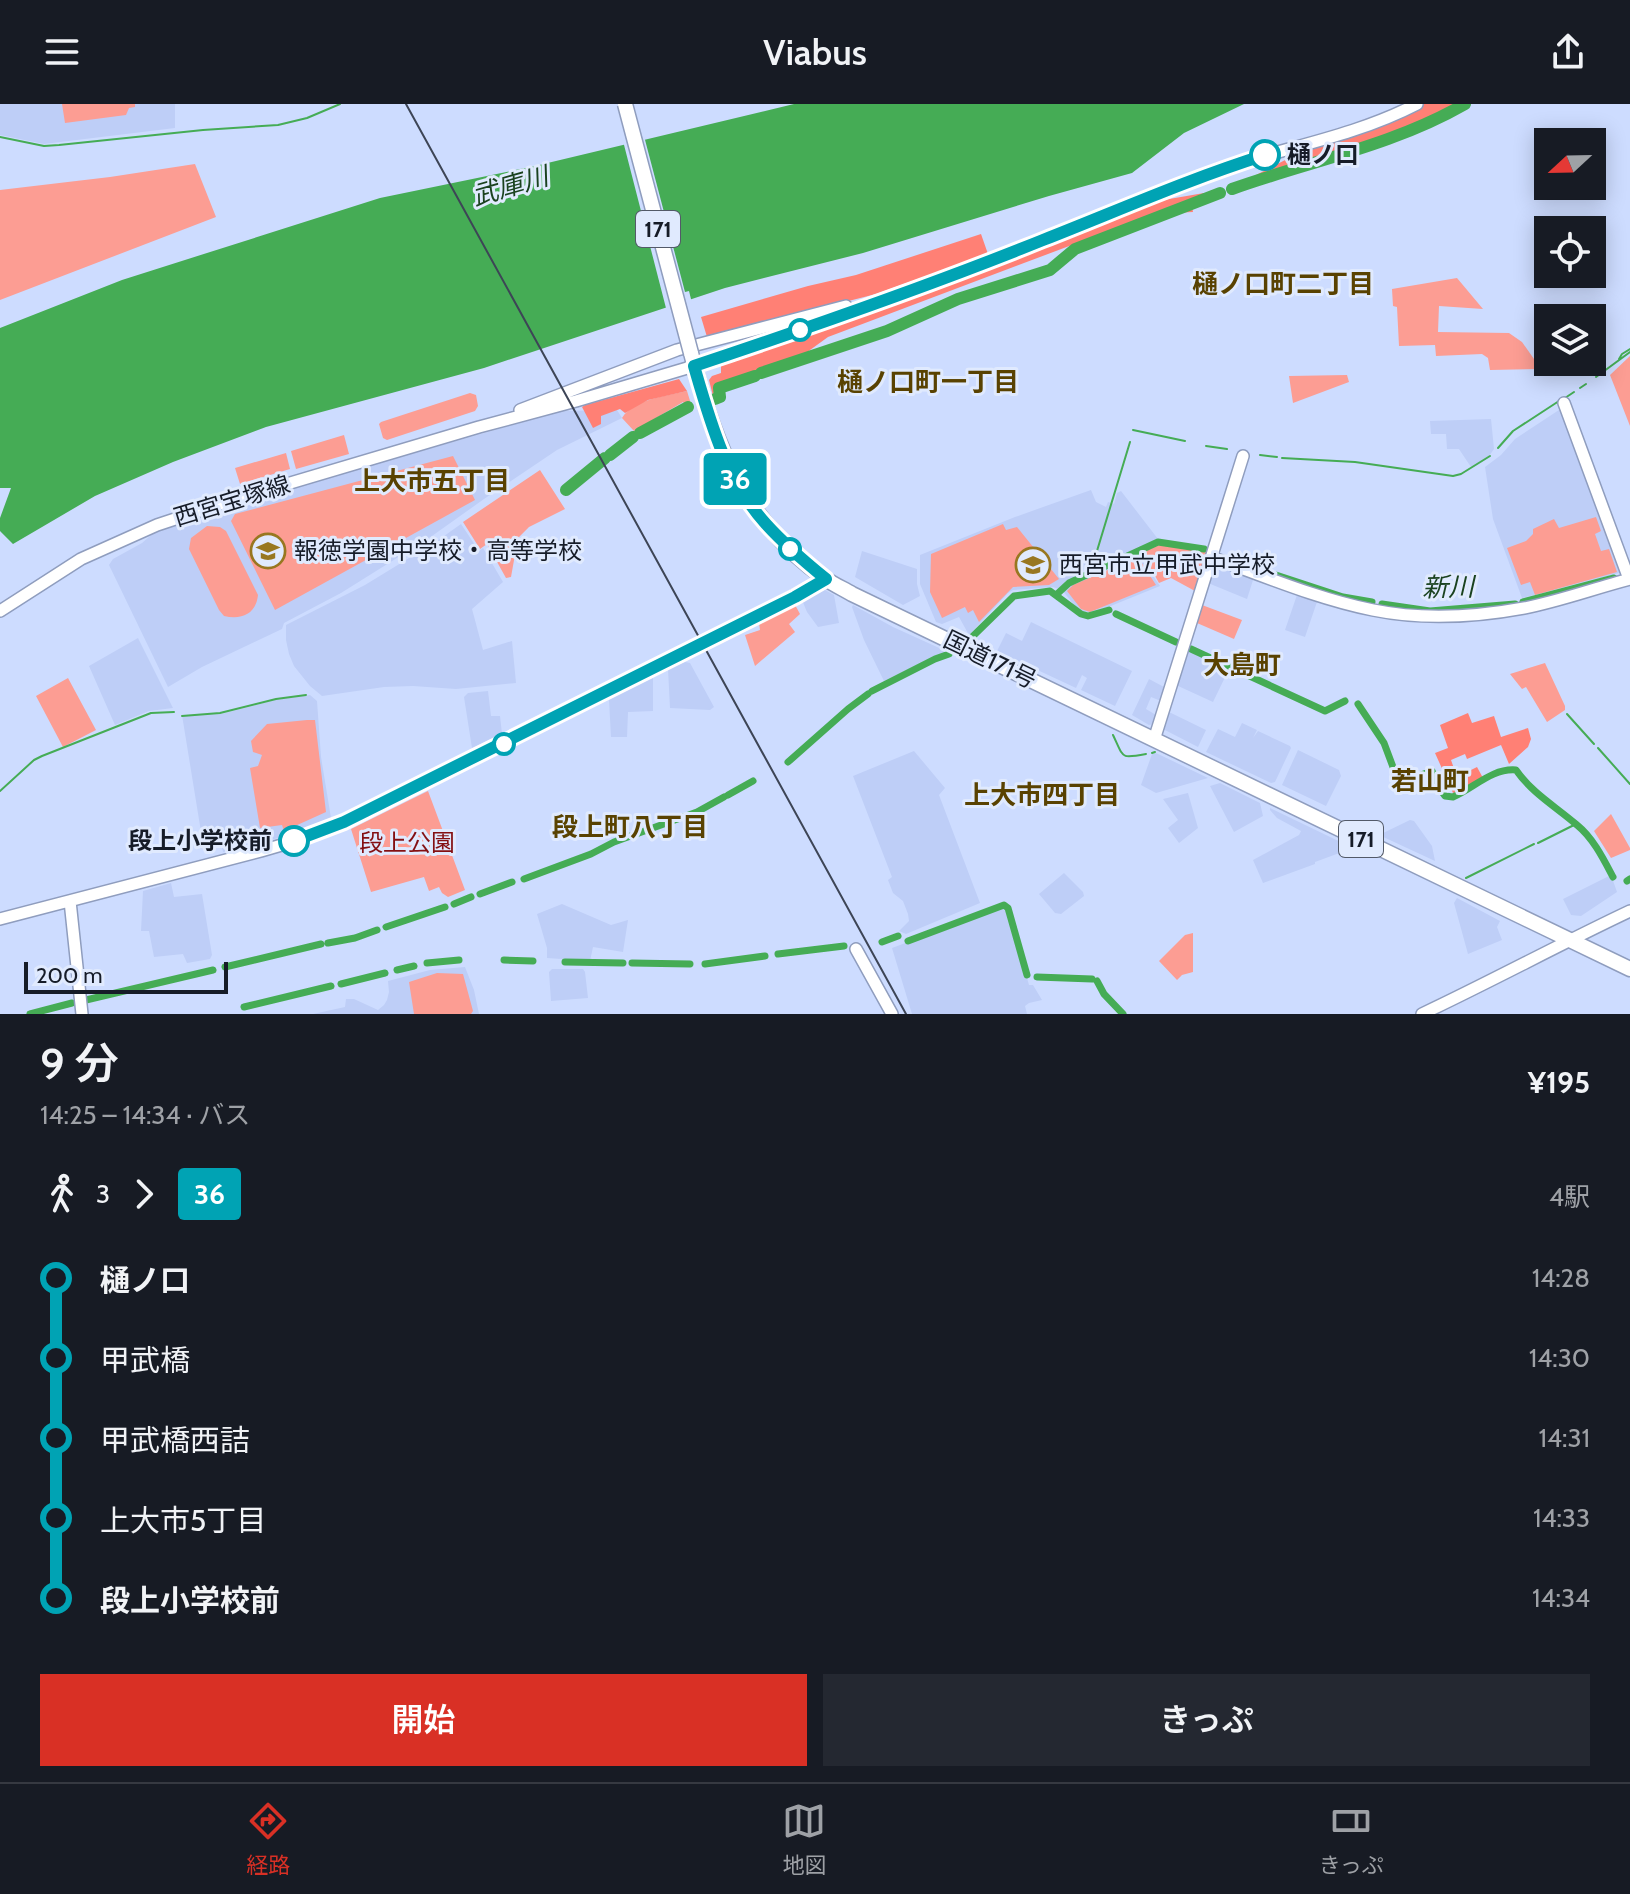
<!DOCTYPE html>
<html lang="ja">
<head>
<meta charset="utf-8">
<style>
	:root { --surface:#171b24; --page:#242831; --text:#f1f3f6; --muted:#9ea1a6; --line:#363941; --accent:#d93025 }
	body { margin:0; font-family:Cabin,"Noto Sans JP",sans-serif; background:var(--page); color:var(--text); height:100vh; display:flex; flex-direction:column; font-size:30px; white-space:nowrap }
	* { box-sizing:border-box; margin:0 }
	p { font-size:26px; color:var(--muted) }
	.icon { flex:none; width:44px; height:44px; fill:none; stroke:currentColor; stroke-width:2; stroke-linecap:round; stroke-linejoin:round }
	.map { position:relative; height:910px; overflow:hidden }
	.side { display:flex; flex-direction:column; background:var(--surface); flex:1 }
	.side>* { flex:none }
	.badge { padding:0 16px; border-radius:6px; font-size:28px; line-height:52px }
	.needle { width:52px; rotate:248deg }
	.fabs { position:absolute; left:1534px; top:24px; display:grid; gap:16px }
	.fabs a { display:grid; place-items:center; width:72px; height:72px; border-radius:0px; background:var(--surface); box-shadow:0 4px 20px #0003; font-size:40px }
	.scale { position:absolute; left:24px; bottom:20px; width:204px; box-sizing:border-box; padding-left:8px; border:4px solid #161c28; border-top:0; font-size:22px; line-height:28px; white-space:nowrap; color:#161c28; -webkit-text-stroke:6px #e0eafe; paint-order:stroke }
	.map>.badge { position:absolute; translate:-50% -50%; box-shadow:0 0 0 4px #fff }
	.legs { display:flex; align-items:center; gap:12px; height:88px; padding:0 40px; font-size:26px }
	.legs p { margin-inline-start:auto }
	.head { display:flex; align-items:center; justify-content:space-between; height:136px; padding:0 40px }
	h1 { font-size:44px; font-weight:600; line-height:60px }
	.action { display:flex; gap:16px; margin-top:auto; padding:16px 40px }
	.action a { flex:1; height:92px; border-radius:0px; background:var(--accent); color:#fff; font-size:32px; font-weight:600; line-height:92px; text-align:center }
	.action a+a { background:var(--page); color:var(--text) }
	ul { padding:0 40px; list-style:none }
	li { display:flex; align-items:center; gap:28px; height:80px; font-size:30px }
	li i { display:grid; place-items:center; width:12px; height:100%; margin:0 10px; background:currentColor }
	li i::after { content:''; width:20px; height:20px; margin:-10px; border:6px solid; border-radius:50%; background:var(--surface) }
	li p { margin-inline-start:auto }
	li:first-child i { background:linear-gradient(#0000 50%,currentColor 0) }
	li:last-child i { background:linear-gradient(currentColor 50%,#0000 0) }
	header { display:flex; justify-content:space-between; align-items:center; height:104px; padding:0 40px; background:var(--surface); font-size:36px; font-weight:600 }
	.tabs { display:flex; justify-content:space-around; align-items:center; height:112px; border-top:2px solid var(--line); background:var(--surface); font-size:22px; color:var(--muted) }
	.tabs a { display:grid; justify-items:center; gap:4px }
	.tabs .selected { color:var(--accent) }
	.map>svg:first-child { display:block }
</style>
</head>
<body>
<header><svg class="icon" aria-label="menu" viewBox="0 0 24 24"><path d="M4 6h16M4 12h16M4 18h16"/></svg>Viabus<svg class="icon" aria-label="share" viewBox="0 0 24 24"><path d="M12 15V3M7 8l5-5 5 5M5 13v7h14v-7"/></svg></header>
<div class="map">
<svg width="1630" height="910" viewBox="0 0 1630 910">
	<rect width="100%" height="100%" fill="#cddcff"/>
	<path fill="#becef7" d="M0,0H175V24L44,40L0,31Z
		M1562,304L1623,468L1522,494L1493,415L1485,363L1501,351L1515,335Z
		M617,306L622,314L557,346L484,395L432,432L341,489L284,519L282,525L202,563L168,583L109,461L113,455L142,439L157,426L228,402L562,307Z
		M1491,315L1494,345L1489,352L1471,363L1459,345H1447L1446,330H1431L1430,317Z
		M1091,386L1096,398L1106,403L1108,398L1114,400L1117,389L1121,387L1158,435L1138,445L1141,454L1160,482L1091,510L1079,507L1062,486L1053,483L1013,486L1008,489L969,531L959,513L942,520L936,518L920,480V451L1015,413Z
		M461,420L479,447L483,444L503,478L472,505L483,546L512,537L516,579L456,585L413,582L384,583L322,592L310,582L294,562L289,550L286,536V521L365,481L437,437Z
		M862,447L917,465V480L920,492L903,501L855,473Z
		M1215,460L1254,473L1247,495L1208,479L1213,461Z
		M822,486H825L834,491L839,519L818,523L807,508L802,496Z
		M1298,488L1318,495L1305,533L1285,526Z
		M853,501L893,523L948,548L933,553L884,577L864,536L852,503Z
		M1031,518L1132,567L1115,602L1081,586L1087,574L1082,571L1076,584L997,547L1006,529L1022,537Z
		M138,534L173,604L149,607L115,621L89,562Z
		M1187,544L1229,565L1213,598L1176,581Z
		M685,558L690,559L714,603L710,606L670,604L668,565Z
		M653,574V607L628,608L627,633H611L609,596Z
		M1149,575L1164,583L1161,597L1151,593L1146,605L1156,611L1153,620L1149,621L1132,611Z
		M488,587L491,612H500L502,630L472,644L464,593L468,589Z
		M310,591L317,597L321,653L331,714L261,740L223,748L221,737L203,740L182,611L221,610L275,596Z
		M1169,608L1206,626L1198,643L1163,625Z
		M1242,619L1257,626L1253,634L1258,627L1290,642L1291,644L1275,678L1271,679L1206,648L1218,625L1235,633Z
		M1298,646L1339,666L1341,672L1326,702L1282,681Z
		M914,647L945,684L939,691L980,799L906,830L899,827L909,817L908,810L903,797L893,789L888,776L892,773L853,672Z
		M1156,649L1208,674L1156,689L1141,681L1152,650Z
		M1220,679L1260,699L1263,712L1234,728L1210,682Z
		M1188,689L1198,724L1179,739L1168,724L1178,716L1163,695Z
		M1270,704L1353,744L1315,758V760L1263,779L1253,756L1299,731L1301,727L1277,714L1270,706Z
		M1410,716L1414,717L1432,742L1435,757L1379,731Z
		M1064,769L1083,788L1084,792L1061,810L1055,809L1039,790Z
		M1611,771L1617,788L1581,812L1571,811L1563,795Z
		M171,779L174,793L202,790L212,851L210,855L187,859L183,850L154,853L149,827H141L143,787Z
		M1457,794L1500,817L1497,823L1502,836L1468,850L1454,799Z
		M562,800L611,821L628,816L623,848L593,843L590,857L547,854V844L537,810Z
		M1004,802L1007,804L1029,881H1033L1042,896L1029,899L1025,902L1027,910H912L892,844Z
		M465,863L474,886L479,910H313L345,903L346,895H354L378,906L384,901L387,896L389,888L388,877L430,866Z
		M552,865H583L585,868L588,894L551,897L549,868Z"/>
	<path fill="#fc9d93" d="M62,0H135V3L129,4L126,11L65,19Z
		M195,60L216,113L0,196V86L110,73Z
		M1457,174L1483,205L1439,202L1438,228L1509,229L1522,238L1541,265L1490,266L1488,254L1482,250L1436,252L1435,241L1399,242L1397,203L1393,202L1392,185Z
		M1630,252V322L1610,271Z
		M1347,271L1349,278L1293,299L1289,272Z
		M687,287L691,300L686,302L683,298L634,327L622,314C634,295 666,292 687,287Z
		M470,289L476,291L478,302L475,307L387,336L383,334L379,320L381,318Z
		M344,331L349,350L296,365L291,347Z
		M286,349L290,365L240,380L235,364Z
		M453,352L475,396L275,506L231,417L235,410Z
		M540,366L565,405L529,423L518,434L511,473L506,474L487,440L480,445L463,418Z
		M1596,413L1601,427L1595,430L1601,447L1609,445L1617,468L1535,491L1530,478L1521,481L1507,444L1526,437L1533,430V425L1554,415L1559,424Z
		M1003,420L1006,426L1017,423L1059,475L1049,481L1013,483L979,518L973,506L968,509L965,503L942,514L930,488L931,450Z
		M207,422L220,423L226,427L258,491C256,510 242,516 224,512L219,506L189,445L191,434Z
		M1159,441L1207,448L1195,487L1171,474L1159,479L1142,449Z
		M1138,453L1156,481L1090,508L1081,505L1067,487L1073,481Z
		M794,499L800,510L789,520L795,528L755,562L745,531L760,526L759,519Z
		M1202,501L1242,516L1234,535L1197,519Z
		M1545,559L1565,602V606L1547,618L1526,583L1522,585L1510,570Z
		M68,574L96,626L63,643L36,592Z
		M307,616H315L326,708L284,727L282,721L260,724L250,664L258,662L262,651L253,648L251,637L267,620Z
		M428,687L465,786L448,793L442,789L439,783L429,787L424,773L371,788L351,725Z
		M1611,710L1630,744V746L1611,754L1594,727Z
		M1193,829V868L1182,871L1177,876L1159,857L1185,831Z
		M437,869L463,870L473,907L471,910H414L409,878Z"/>
	<path fill="#ff8075" d="M1423,0H1456C1392,34 1326,53 1257,74L1256,71L1293,52L1357,30Z
		M1204,89V92L1191,97L1193,108L1154,110L828,233L799,254L736,275L714,296L709,276L712,272L721,269V262L792,237L1146,99Z
		M981,130L988,150L876,190L707,233L701,213L808,182L856,171Z
		M679,275L687,287L648,296L625,309L620,305L601,312V320L593,324L582,303L585,301Z
		M1468,609L1472,619L1494,612L1501,633L1528,624L1531,635L1528,643L1509,660L1501,641L1467,655L1465,650L1451,656L1457,673L1477,663L1483,674L1466,685L1453,689L1435,649L1448,644L1440,621Z"/>
	<path fill="#45ac55" d="M794,0H1244L1184,29L1132,69L1049,92L863,149L725,184L484,264L266,323L173,358L95,392L13,440L0,427V414L11,384H0V224L122,176L380,94L535,62Z"/>
	<path fill="#cddcff" d="M644,32L685,188L689,187L692,199L667,208L623,37Z"/>
	<g fill="none" stroke-linecap="round" stroke-linejoin="round">
		<path stroke="#45ac55" stroke-width="2" d="M0,33L44,42L59,41L203,26L278,21L307,14L340,0
			M1619,255L1622,250L1630,245
			M1596,273L1630,248
			M1580,284L1586,280
			M1565,294L1574,288
			M1133,326L1185,337
			M1206,342L1227,345
			M1498,344L1513,327L1559,297
			M1260,351L1277,353
			M1282,354L1355,358L1453,372L1461,370L1490,352
			M1090,470L1130,338
			M1567,610L1594,640
			M182,612L220,609L276,595L306,591
			M1113,631C1124,654 1120,655 1146,650
			M1598,644L1630,680
			M1152,649L1155,648
			M0,687L34,656L42,652L151,609L174,608
			M1538,739L1576,720
			M1466,774L1534,740"/>
		<path stroke="#45ac55" stroke-width="7" d="M1273,470L1343,493L1372,498
			M1056,491L1069,479L1158,438L1204,445
			M1523,498L1614,474
			M1382,500L1430,507L1515,500
			M1116,510L1176,538
			M971,534L1014,492L1050,487L1081,510L1088,512L1109,506
			M1191,545L1325,607L1345,597
			M872,587L935,555L949,550
			M1358,600L1384,639L1399,679L1432,667L1440,685L1445,692L1453,693C1474,684 1492,664 1516,666C1533,690 1555,702 1577,721C1593,734 1603,754 1613,773
			M788,658L848,605L868,590
			M728,691L753,677
			M524,775L591,750L614,738L697,708L724,693
			M1627,777L1630,775
			M480,790L512,778
			M454,800L471,793
			M386,823L445,803
			M908,837L1004,801L1008,804L1027,871
			M882,838L898,832
			M328,839L355,834L377,826
			M778,850L844,842
			M504,856L533,857
			M565,858L623,859
			M427,859L459,856
			M632,859L690,860
			M705,860L765,852
			M225,863L321,840
			M397,866L414,862
			M1037,873L1092,875
			M1097,877L1104,890L1123,910
			M341,880L385,869
			M86,896L213,866
			M244,903L331,882
			M30,910L72,899"/>
		<path stroke="#45ac55" stroke-width="12" d="M1232,85C1310,57 1392,42 1465,0
			M761,269L887,227L958,195L1050,166L1075,145L1220,89
			M715,295L720,293L719,284L755,272
			M640,329L688,303
			M610,351L633,333
			M566,386L605,354"/>
		<g stroke="#8f9dbe" stroke-width="14">
			<path id="secondary" d="M1564,299L1629,475
				M520,306L677,246L846,202
				M1211,453C1264,472 1318,495 1373,506C1422,516 1475,513 1524,504C1560,497 1595,484 1630,475
				M0,507L81,455L157,421L226,398L479,323L576,297L694,262L790,230L962,168L1223,64C1288,43 1355,32 1417,0
				M1154,636L1243,352
				M70,797L82,910
				M0,815L261,747L292,738L344,718L693,545L826,475
				M856,845L892,910
				M1422,910C1492,877 1560,840 1630,807"/>
		</g>
		<g stroke="#8f9dbe" stroke-width="17">
			<path id="highway" d="M691,249C714,339 745,420 826,475C834,481 844,485 852,490L1630,865"/>
		</g>
		<use href="#secondary" stroke="#fff" stroke-width="11"/>
		<use href="#highway" stroke="#fff" stroke-width="14"/>
		<path stroke="#3d4556" stroke-width="2" d="M406,0L906,910"/>
		<g stroke="#8f9dbe" stroke-width="17" stroke-linecap="butt">
			<path id="highway-bridge" d="M625,0L691,249"/>
		</g>
		<use href="#highway-bridge" stroke="#fff" stroke-width="14"/>
	</g>
	<g fill="none" stroke-linecap="round" stroke-linejoin="round">
		<g stroke="#fff" stroke-width="18">
			<path id="line-1" d="M294,737L344,718L795,493L826,475C805,458 785,441 766,420C726,376 710,317 694,262C811,223 929,182 1043,136C1117,107 1189,75 1265,51"/>
		</g>
		<use href="#line-1" stroke="#00a3b4" stroke-width="12"/>
	</g>
	<defs>
		<g id="school-ring" transform="scale(1.8)"><circle r="9.5" fill="#e0eafe" stroke="#987720" stroke-width="1.5"/><path d="M0-5L7-2L0 1L-7-2ZM-4 1L0 2.5L4 1V4Q0 6-4 4Z" fill="#987720"/></g>
	</defs>
	<g fill-rule="evenodd">
		<use href="#school-ring" x="268" y="447"/>
		<use href="#school-ring" x="1033" y="461"/>
	</g>
	<g fill="#fff" stroke="#00a3b4" stroke-width="4">
		<circle cx="1265" cy="51" r="14"/>
		<circle cx="800" cy="226" r="10"/>
		<circle cx="790" cy="445" r="10"/>
		<circle cx="504" cy="640" r="10"/>
		<circle cx="294" cy="737" r="14"/>
	</g>
	<g text-anchor="middle" stroke-width="6" stroke-linejoin="round" paint-order="stroke">
		<g fill="#e0eafe" stroke="#535a68" stroke-width="2">
			<rect x="636" y="107" width="44" height="36" rx="6"/>
			<rect x="1339" y="717" width="44" height="36" rx="6"/>
		</g>
		<g font-size="22" font-weight="bold" fill="#161c28">
			<text x="658" y="133">171</text>
			<text x="1361" y="743">171</text>
		</g>
		<g font-size="24" font-weight="bold" fill="#161c28" stroke="#e0eafe" text-anchor="start">
			<text x="1287" y="59">樋ノ口</text>
			<text x="272" y="745" text-anchor="end">段上小学校前</text>
		</g>
		<g font-size="24" fill="#161c28" stroke="#e0eafe">
			<text transform="translate(232 397) rotate(-17)" y="8">西宮宝塚線</text>
			<text transform="translate(990 556) rotate(26)" y="8">国道171号</text>
		</g>
		<g font-size="24" fill="#161c28" stroke="#e0eafe" text-anchor="start">
			<text x="294" y="455">報徳学園中学校・高等学校</text>
			<text x="1059" y="469">西宮市立甲武中学校</text>
		</g>
		<g font-size="24" fill="#841013" stroke="#e0eafe">
			<text x="407" y="747">段上公園</text>
		</g>
		<g font-size="26" font-style="italic" fill="#1a421f" stroke="#e0eafe">
			<text transform="translate(510 82) rotate(-16)" y="9">武庫川</text>
			<text transform="translate(1448 483) rotate(-1)" y="9">新川</text>
		</g>
		<g font-size="26" font-weight="bold" fill="#594201" stroke="#e0eafe">
			<text x="1283" y="189">樋ノ口町二丁目</text>
			<text x="928" y="287">樋ノ口町一丁目</text>
			<text x="432" y="386">上大市五丁目</text>
			<text x="1242" y="570">大島町</text>
			<text x="1430" y="686">若山町</text>
			<text x="1042" y="700">上大市四丁目</text>
			<text x="630" y="732">段上町八丁目</text>
		</g>
	</g>
</svg>
<div class="fabs">
<a><svg class="needle" viewBox="-14 -14 28 28"><path d="M0-13l5 13h-10z" fill="#e53935"/><path d="M0 13l5-13h-10z" fill="#9ea1a6"/></svg></a>
<a><svg class="icon" aria-label="locate" viewBox="0 0 24 24"><circle cx="12" cy="12" r="6"/><path d="M12 2v4M12 18v4M2 12h4M18 12h4"/></svg></a>
<a><svg class="icon" aria-label="layers" viewBox="0 0 24 24"><path d="M12 4l9 5-9 5-9-5zM3 14l9 5 9-5"/></svg></a>
</div>
<div class="scale">200 m</div>
<b class="badge" style="left:735px;top:375px;background:#00a3b4;color:#fff">36</b>
</div>
<section class="side">
<div class="head"><div><h1>9 分</h1><p>14:25 – 14:34 · バス</p></div><b>¥195</b></div>
<div class="legs"><svg class="icon" aria-label="walk" viewBox="0 0 24 24"><circle cx="13" cy="4" r="2"/><path d="M13 8l-2 6 4 7M11 14l-3 7M7 12l3-4h3l4 4"/></svg>3<svg class="icon" aria-label="forward" viewBox="0 0 24 24"><path d="M9 5l7 7-7 7"/></svg><b class="badge" style="background:#00a3b4;color:#fff">36</b><p>4駅</p></div>
<ul>
<li><i style="color:#00a3b4"></i><b>樋ノ口</b><p>14:28</p></li>
<li><i style="color:#00a3b4"></i><span>甲武橋</span><p>14:30</p></li>
<li><i style="color:#00a3b4"></i><span>甲武橋西詰</span><p>14:31</p></li>
<li><i style="color:#00a3b4"></i><span>上大市5丁目</span><p>14:33</p></li>
<li><i style="color:#00a3b4"></i><b>段上小学校前</b><p>14:34</p></li>
</ul>
<div class="action"><a>開始</a><a>きっぷ</a></div>
</section>
<nav class="tabs">
<a class="selected"><svg class="icon" aria-label="directions" viewBox="0 0 24 24"><path d="M12 3l9 9-9 9-9-9zM9 14v-3h6M13 9l2 2-2 2"/></svg>経路</a>
<a><svg class="icon" aria-label="map" viewBox="0 0 24 24"><path d="M3 6l6-2 6 2 6-2v14l-6 2-6-2-6 2zM9 4v14M15 6v14"/></svg>地図</a>
<a><svg class="icon" aria-label="tickets" viewBox="0 0 24 24"><path d="M3 7h18v10H3zM15 7v10"/></svg>きっぷ</a>
</nav>
</body>
</html>
